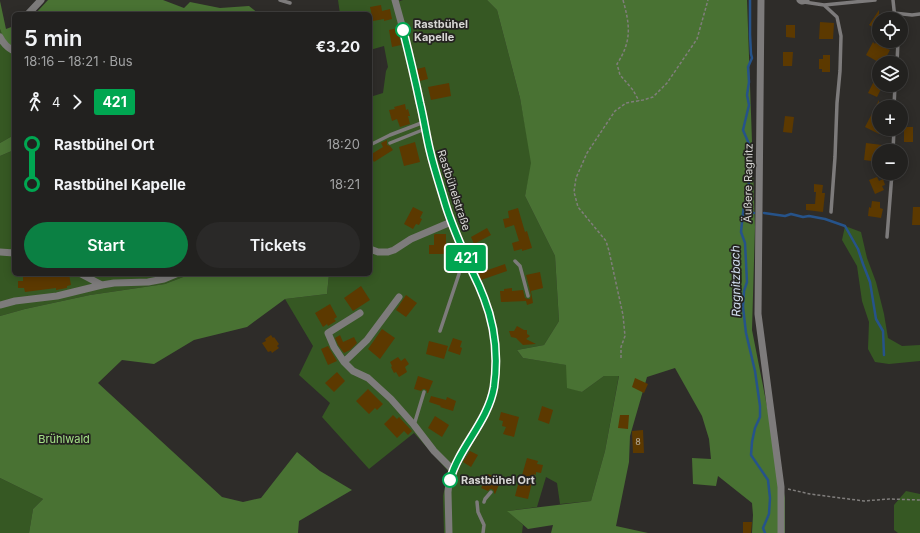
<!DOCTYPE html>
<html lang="en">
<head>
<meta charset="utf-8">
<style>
	:root { --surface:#22211f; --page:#2a2928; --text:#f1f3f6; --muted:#a2a3a4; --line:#3f3e3d; --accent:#0b8043 }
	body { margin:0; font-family:Inter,sans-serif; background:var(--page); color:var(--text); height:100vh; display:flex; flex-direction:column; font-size:15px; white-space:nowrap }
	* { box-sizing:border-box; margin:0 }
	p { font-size:13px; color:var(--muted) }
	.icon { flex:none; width:22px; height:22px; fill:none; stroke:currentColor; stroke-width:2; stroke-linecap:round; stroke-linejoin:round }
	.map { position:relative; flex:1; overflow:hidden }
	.details { position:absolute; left:12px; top:12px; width:360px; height:264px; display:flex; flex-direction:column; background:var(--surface); border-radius:6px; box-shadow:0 2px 10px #0003,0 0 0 1px var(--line) }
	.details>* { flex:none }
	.badge { padding:0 8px; border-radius:3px; font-size:14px; line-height:26px }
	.tools { position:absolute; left:872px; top:12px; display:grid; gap:8px }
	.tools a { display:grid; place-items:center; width:36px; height:36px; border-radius:50%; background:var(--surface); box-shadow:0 2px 10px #0003,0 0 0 1px var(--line); font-size:20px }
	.map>.badge { position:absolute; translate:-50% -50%; box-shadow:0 0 0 2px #fff }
	.legs { display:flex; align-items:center; gap:6px; height:44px; padding:0 12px; font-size:13px }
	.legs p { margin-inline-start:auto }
	.headline { display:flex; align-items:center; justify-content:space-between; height:68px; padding:0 12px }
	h1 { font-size:22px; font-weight:600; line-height:30px }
	.primary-button { display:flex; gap:8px; margin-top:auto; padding:8px 12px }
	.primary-button a { flex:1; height:46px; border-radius:24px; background:var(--accent); color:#fff; font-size:16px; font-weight:600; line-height:46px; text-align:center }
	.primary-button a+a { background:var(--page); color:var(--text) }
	ul { padding:0 12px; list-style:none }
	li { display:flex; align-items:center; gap:14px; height:40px; font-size:15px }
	li i { display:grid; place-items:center; width:6px; height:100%; margin:0 5px; background:currentColor }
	li i::after { content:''; width:10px; height:10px; margin:-5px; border:3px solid; border-radius:50%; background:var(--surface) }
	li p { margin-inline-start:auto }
	li:first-child i { background:linear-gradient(#0000 50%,currentColor 0) }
	li:last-child i { background:linear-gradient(currentColor 50%,#0000 0) }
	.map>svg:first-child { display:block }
</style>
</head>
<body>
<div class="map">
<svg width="920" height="533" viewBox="0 0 920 533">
	<rect width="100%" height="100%" fill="#2e2c29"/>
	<path fill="#365823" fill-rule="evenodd" d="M338,0H399L400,1L403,0H487L497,10L520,98L532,163L525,196L555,256L559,321L544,345L517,350L523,358L567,365V387L582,392L604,376L619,375L605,451L591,501L560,504L557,483L546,477L537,507L508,511L523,525L522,533H444L443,496L448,471L414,433L369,469L322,417L330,403L299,375L313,346L285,299L327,294L329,274H370V256L374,255L370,254V97L383,93L386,71L388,67L384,46L370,50V14H340ZM423,111L434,155L455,222L447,226L426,149L418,113Z
		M0,29L3,37L14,56V135L0,143Z
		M14,150V274H191L165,284L90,295L25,309L0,316V156Z
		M845,226L861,232L867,258L876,282L884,314L888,338L902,346L920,345V361L889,364L875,362L868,349L869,322L862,301L857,266L842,240Z
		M0,478L43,499L33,509L29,533H0Z
		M906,491L920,494V533H898L894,530V505Z"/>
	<path fill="#497233" d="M48,0H163L184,8L190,2L220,8L249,6L259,14H35Z
		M487,0H747L755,227L752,330L785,498V533H752L753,515L752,503L718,476L716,486L693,484L692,458L711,459L709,439L702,416L675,368L647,377L630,436L629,462L616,526L648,533H551L553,525L528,529L507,511L591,501L605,451L619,376H604L582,392L567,388L566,365L523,358L517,350L544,345L559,321L555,256L525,196L531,163L520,98L497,10Z
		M0,1L6,29L14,26V56L3,37L0,29Z
		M14,135V150L0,156V143Z
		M191,274H329L327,294L285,299L247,327L194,340L154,364L122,360L98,383L222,497L243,502L261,498L297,452L320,471L352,490L299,521L298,533H29L33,509L43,499L0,478V316L25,309L90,295L165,284Z"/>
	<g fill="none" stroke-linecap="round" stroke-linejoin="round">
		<path stroke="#26538a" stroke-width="2.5" d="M750,0V34L751,54L752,58L748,67L749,82L747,95L749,105L743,130L749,144V181L748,195L744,207L743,213L741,232L745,243L747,282L744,291L743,307L746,333L755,371L760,406V417L755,428L752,442L751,455L768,480L770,498L769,514L763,528L765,533
			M743,213H754
			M764,213L785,216L791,214L803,217L809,216L825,219L845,226L858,249L863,264L870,282L876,319L883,331L884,355"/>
	</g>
	<path fill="#5c3900" d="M381,5L382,11L390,9L392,19L384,21V19L373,21L370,7Z
		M879,10V31L869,25Z
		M820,22L834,23L833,39H819Z
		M786,25H795V38L786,37Z
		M398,28L401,45L392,47L389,30Z
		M877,40L887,45L886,48L890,50L883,63H880L866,55L873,42L875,44Z
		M783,52H793L792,66H783Z
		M823,55H830V72H822V69H819V59H823Z
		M425,67L428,79L420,81L417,69Z
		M879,71V85H883L877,97L868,93Z
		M449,83L451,96L431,100L428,87Z
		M879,100V134L865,127Z
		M405,104L406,110L408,109L410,116H408L410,124L400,127L397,119L392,121L389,110L395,109L394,107Z
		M785,116L794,117L792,133L783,132Z
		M904,127H913V142H904Z
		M387,140V145L390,146L393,150L374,162L370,155L383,147L381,143Z
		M415,142L420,162L404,166L399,147Z
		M866,143L882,145L881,151H879V162L864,160Z
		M877,177L879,181L883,179L885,185L882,186L884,190L875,194L869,180Z
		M814,184L823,185L822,193H825L823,212L806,210V204H815L816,192H819H814Z
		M872,201L880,202V208L883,209L881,218L868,216L869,207L871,208Z
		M413,207L423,212L420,218L422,219L419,225L416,224L413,229L404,224Z
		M913,207H920V225H912Z
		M518,208L525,232L527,231L532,248L522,251V249L514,251L512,243L519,241L514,225L505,228L503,219L509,218L508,211Z
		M487,228L491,235L474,244L471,237Z
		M435,234H446V254H429V245H434V235Z
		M482,263L485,271L505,264L507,271L481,280L476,266Z
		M540,272L543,288L531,291L533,303L527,305L526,301L501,302L500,291H504V289L512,288V291L523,290L525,298L528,299H530L531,295L526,275Z
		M55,274H69L71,285L67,286V288L56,290V288L25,292L24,288H18V281H23V277Z
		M361,286L370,300L353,311L344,298Z
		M406,295L417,303L406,317L396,310Z
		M330,304L337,317L334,319L336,321L328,326L327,324L323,327L315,313Z
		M517,326L524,330H527V334L530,336L526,339L536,344L523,345L516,338L511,337L509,331H514Z
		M382,329L395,338L380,359L368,349Z
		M271,335L273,338L274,337L279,344L277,346L279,348L272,353L271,351L268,352L262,343L266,341L265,339Z
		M340,335L343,342L354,337L357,343L350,350L344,353L338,345L335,338Z
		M453,338L462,341L460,347L462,348L460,355L448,351Z
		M429,341L448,346L444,359L426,354Z
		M328,346L337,361L328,365L321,349Z
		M398,357L401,361L405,358L409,364L405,367L407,372L399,377L396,372L394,373L391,367L392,366L390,362Z
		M337,372L345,381L334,392L325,383Z
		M418,376L433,381L428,393H427V391L425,389H423L421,391L414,389Z
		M635,378L648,384L644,393L632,387Z
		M368,389L383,404L377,410L375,408L369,414L356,401Z
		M431,396L446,400L447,397L456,401L453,411L440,407L441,406L429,402Z
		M542,406L553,410L549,424L538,420Z
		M501,412L519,417L514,437L503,434L506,427L502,426L503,421L499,420Z
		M393,415L397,419L399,417L412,431L408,435L404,431L397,438L384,424Z
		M620,415H629L628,429L618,428Z
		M435,416L449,425L442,437L428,428Z
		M643,430L644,453H633L632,431Z
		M470,451L478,455L471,467L463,462Z
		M527,458L538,461L537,464L543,465L541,473L536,472V475L534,474L528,499L515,496L519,481L520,482Z
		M488,474L501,480L495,494L494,493V491L492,489H490L488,491L481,488Z
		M743,522H752L751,533H743Z"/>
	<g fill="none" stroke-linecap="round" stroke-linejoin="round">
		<path stroke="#807e7c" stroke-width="1.5" stroke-dasharray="3 2" stroke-linecap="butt" d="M623,0C630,25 632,41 617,64L620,75L633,90L639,101
			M621,358V347L625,336L623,315L609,251L606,241L578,207L574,192L576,178L587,153L615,111L626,103L643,100L653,97L667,83L697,39L708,0
			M788,489L810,494L864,501L889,499L920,500"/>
		<path stroke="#7d7b7b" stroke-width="3.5" d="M280,0L290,3
			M893,0L895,19
			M804,2L824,5L875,0
			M824,5L837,17L841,36L840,71L837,103L835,157L831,212
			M894,13L912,15L920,14
			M897,63L898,41
			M894,107L895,85
			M390,143L425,129
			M372,144L390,135L424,122
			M893,151L894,129
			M887,237L892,173
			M515,261L520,266L528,296
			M440,331L459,274L462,251
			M414,425L424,392
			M477,502L478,512L484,525L483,533
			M484,502L485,499L491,492"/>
		<path stroke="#7d7b7b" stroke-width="7" d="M395,0L403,29L420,104L430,151L441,191L451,222L484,298L491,321L495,345L496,367L495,379L494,389L490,403L480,424L453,470L449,483L448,492L449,533
			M761,0L758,314L781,487V533
			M800,0L802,1L806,0
			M28,14L41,0
			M0,37C3,43 8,48 14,51
			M370,249L378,252H388L394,250L411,239L451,222
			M0,252L14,253
			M81,274L102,285
			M399,297L367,340L344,362L353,371L368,378L391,399L414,425L434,451L453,470
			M0,305L15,301L57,296L102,285L114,283L148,282L164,279L176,274
			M344,362L334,347L328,333L360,313"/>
	</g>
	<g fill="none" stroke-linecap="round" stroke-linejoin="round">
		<g stroke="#fff" stroke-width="9">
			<path id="line-1" d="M403,30C409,54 415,79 420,103C424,119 426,135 430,151C434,168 440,186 445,203C452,227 463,250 473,273C477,281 481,290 484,298C495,326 498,358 494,387C488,422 459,447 450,480"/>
		</g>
		<use href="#line-1" stroke="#00a651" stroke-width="6"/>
	</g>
	<g fill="#fff" stroke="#00a651" stroke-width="2">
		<circle cx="403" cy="30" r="7"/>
		<circle cx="450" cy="480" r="7"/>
	</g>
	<g text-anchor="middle" stroke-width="3.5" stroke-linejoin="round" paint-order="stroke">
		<g font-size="9" fill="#b8ae9e">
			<text x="638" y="445">8</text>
		</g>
		<g font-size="11" font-weight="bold" fill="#d6d5d3" stroke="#242320" text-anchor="start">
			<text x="414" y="28">Rastbühel<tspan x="414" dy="13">Kapelle</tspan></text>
			<text x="461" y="484">Rastbühel Ort</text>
		</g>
		<g font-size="11" fill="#d6d5d3" stroke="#242320">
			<text transform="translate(748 183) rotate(-89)" y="4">Äußere Ragnitz</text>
			<text transform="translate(454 190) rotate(72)" y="4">Rastbühelstraße</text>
		</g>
		<g font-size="11" fill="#a6e288" stroke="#242320">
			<text x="64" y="443">Brühlwald</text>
		</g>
		<g font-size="12" font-style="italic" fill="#d1ddee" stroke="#242320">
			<text transform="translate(736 281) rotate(-91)" y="4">Ragnitzbach</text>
		</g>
	</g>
</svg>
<div class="tools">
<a><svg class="icon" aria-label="locate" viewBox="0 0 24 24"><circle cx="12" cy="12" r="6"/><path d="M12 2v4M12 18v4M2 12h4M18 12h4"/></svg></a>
<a><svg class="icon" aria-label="layers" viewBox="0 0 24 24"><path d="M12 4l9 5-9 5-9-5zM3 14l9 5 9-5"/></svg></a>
<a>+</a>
<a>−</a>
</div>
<b class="badge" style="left:466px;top:258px;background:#00a651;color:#fff">421</b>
<section class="details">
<div class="headline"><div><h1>5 min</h1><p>18:16 – 18:21 · Bus</p></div><b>€3.20</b></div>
<div class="legs"><svg class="icon" aria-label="walk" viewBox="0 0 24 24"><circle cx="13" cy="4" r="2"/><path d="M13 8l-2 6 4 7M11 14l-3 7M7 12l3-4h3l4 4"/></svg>4<svg class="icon" aria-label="forward" viewBox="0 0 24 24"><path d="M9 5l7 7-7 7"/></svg><b class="badge" style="background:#00a651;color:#fff">421</b></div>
<ul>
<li><i style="color:#00a651"></i><b>Rastbühel Ort</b><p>18:20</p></li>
<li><i style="color:#00a651"></i><b>Rastbühel Kapelle</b><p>18:21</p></li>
</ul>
<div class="primary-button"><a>Start</a><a>Tickets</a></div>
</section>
</div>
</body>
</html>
